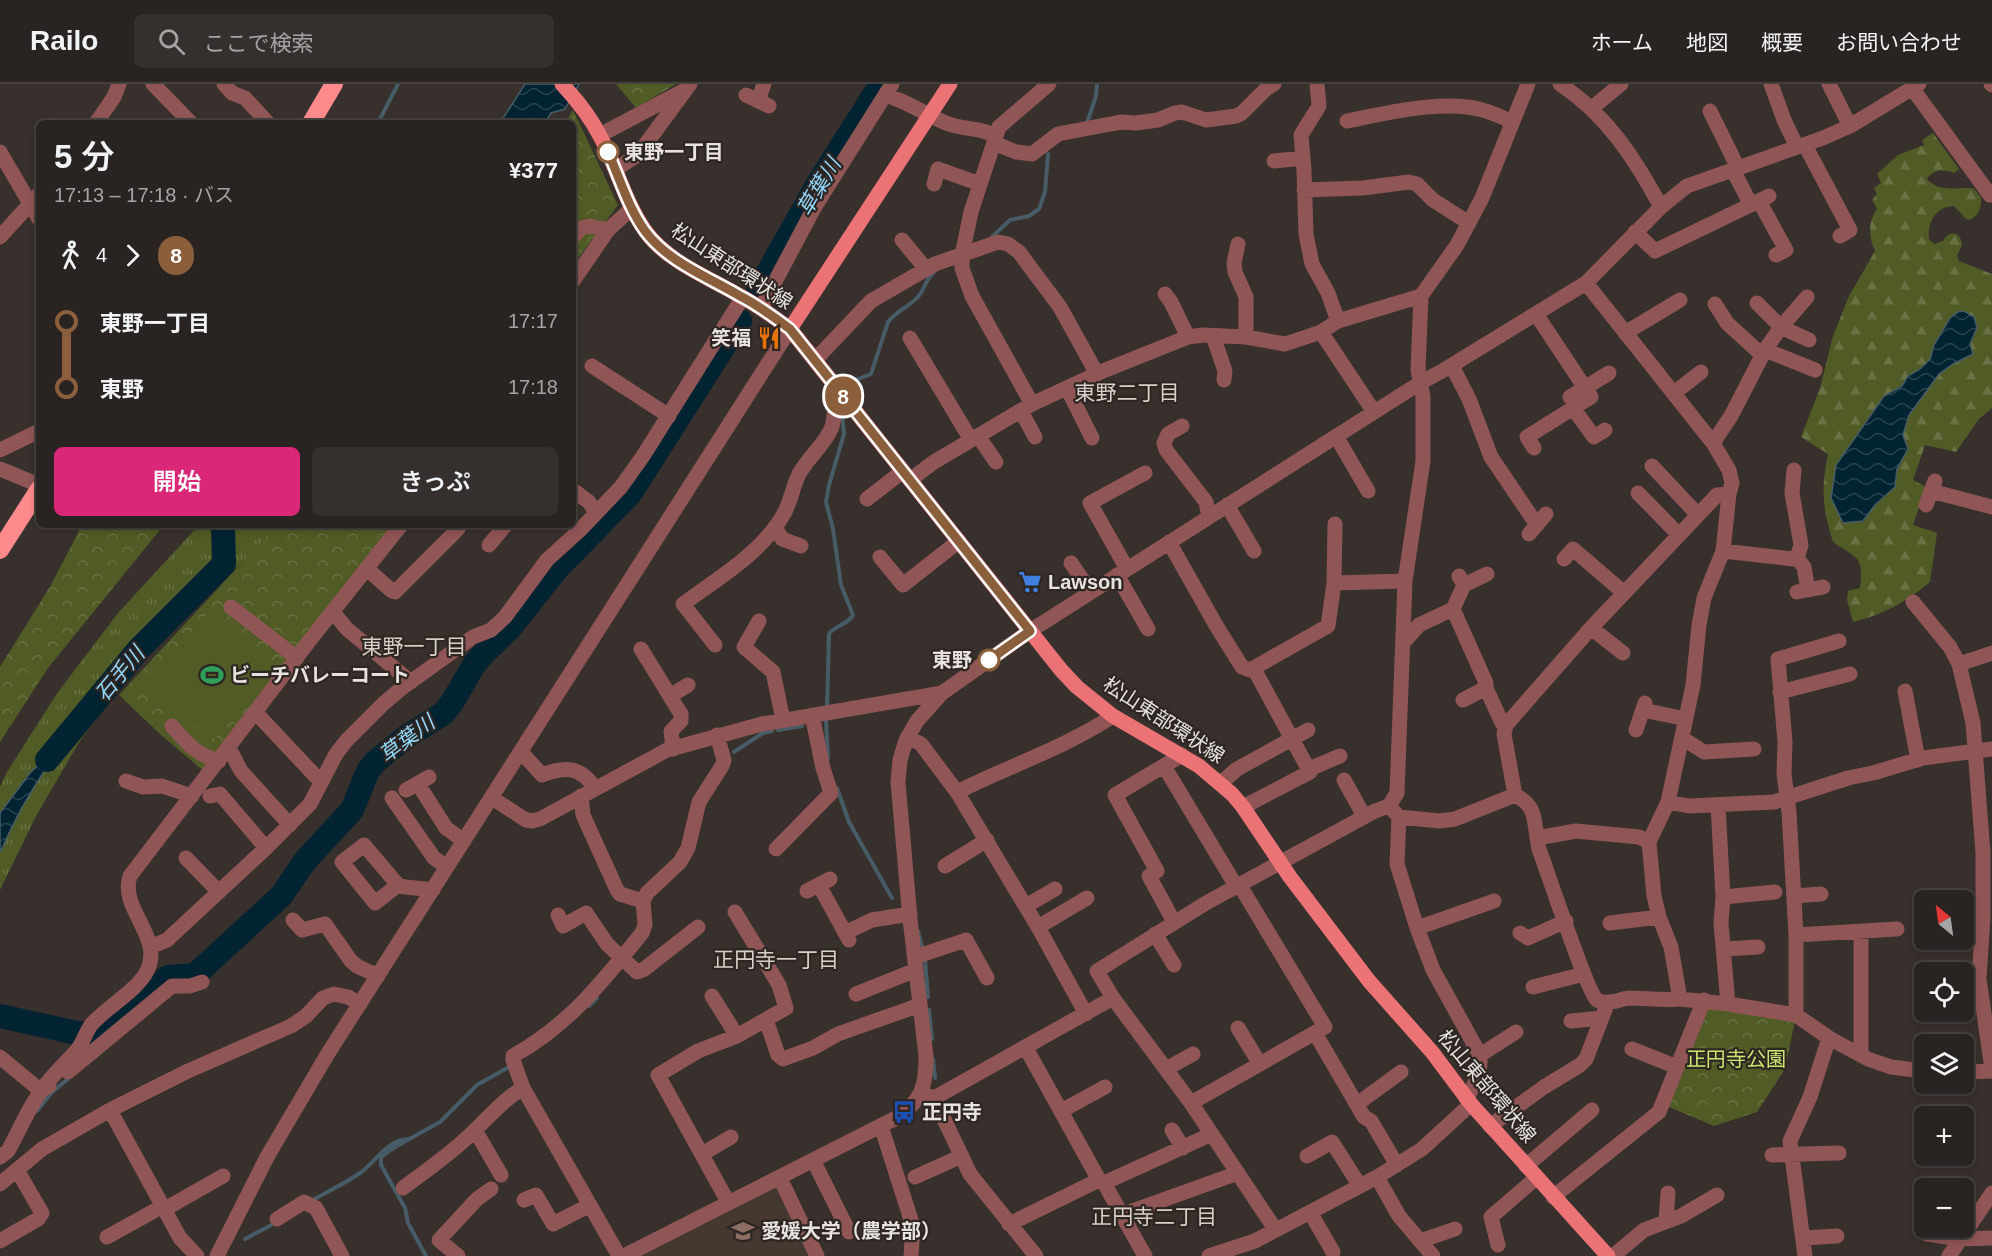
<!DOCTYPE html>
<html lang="ja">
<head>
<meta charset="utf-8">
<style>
	:root { --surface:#292421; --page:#35302e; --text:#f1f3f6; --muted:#a5a4a5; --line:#45413f; --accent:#db2777 }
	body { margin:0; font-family:Helvetica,"Noto Sans JP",sans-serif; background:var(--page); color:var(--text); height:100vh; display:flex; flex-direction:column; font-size:22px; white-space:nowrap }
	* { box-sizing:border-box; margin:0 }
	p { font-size:20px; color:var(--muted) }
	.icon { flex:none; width:33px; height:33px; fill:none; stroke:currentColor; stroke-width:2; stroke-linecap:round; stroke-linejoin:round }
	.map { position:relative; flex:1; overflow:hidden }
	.details { position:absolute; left:36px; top:36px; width:540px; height:408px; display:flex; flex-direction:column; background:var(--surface); border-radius:9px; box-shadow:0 3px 9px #0003,0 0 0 2px var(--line) }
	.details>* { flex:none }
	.badge { padding:0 12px; border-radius:20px; font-size:21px; line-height:39px }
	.needle { width:39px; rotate:331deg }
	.tools { position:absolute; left:1914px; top:806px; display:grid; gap:12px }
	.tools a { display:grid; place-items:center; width:60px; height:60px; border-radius:9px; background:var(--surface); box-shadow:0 3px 9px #0003,0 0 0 2px var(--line); font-size:30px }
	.map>.badge { position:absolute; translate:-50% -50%; box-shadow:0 0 0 3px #fff }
	.legs { display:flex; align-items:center; gap:9px; height:66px; padding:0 18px; font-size:20px }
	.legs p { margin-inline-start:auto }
	.overview { display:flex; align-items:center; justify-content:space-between; height:102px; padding:0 18px }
	h1 { font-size:33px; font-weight:600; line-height:45px }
	.button { display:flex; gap:12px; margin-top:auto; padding:12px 18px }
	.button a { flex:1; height:69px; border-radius:9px; background:var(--accent); color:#fff; font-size:24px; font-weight:600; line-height:69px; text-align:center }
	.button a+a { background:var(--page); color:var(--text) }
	ul { padding:0 18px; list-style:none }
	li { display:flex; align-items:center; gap:21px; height:66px; font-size:22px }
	li i { display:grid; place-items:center; width:9px; height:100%; margin:0 8px; background:currentColor }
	li i::after { content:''; width:15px; height:15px; margin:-8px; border:4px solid; border-radius:50%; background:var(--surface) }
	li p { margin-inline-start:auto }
	li:first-child i { background:linear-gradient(#0000 50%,currentColor 0) }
	li:last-child i { background:linear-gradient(currentColor 50%,#0000 0) }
	header { display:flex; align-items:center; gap:36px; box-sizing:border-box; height:84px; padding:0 30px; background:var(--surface); border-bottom:2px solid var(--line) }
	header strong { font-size:28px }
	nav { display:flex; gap:33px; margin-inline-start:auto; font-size:21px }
	.search { width:420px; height:54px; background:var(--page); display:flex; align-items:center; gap:15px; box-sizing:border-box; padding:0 21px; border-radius:9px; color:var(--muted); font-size:22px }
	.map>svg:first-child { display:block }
</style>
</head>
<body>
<header>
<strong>Railo</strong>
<div class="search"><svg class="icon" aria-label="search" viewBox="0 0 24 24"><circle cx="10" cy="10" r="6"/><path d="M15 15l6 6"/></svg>ここで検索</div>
<nav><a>ホーム</a><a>地図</a><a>概要</a><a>お問い合わせ</a></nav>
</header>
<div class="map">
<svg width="1992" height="1172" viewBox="0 0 1992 1172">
	<defs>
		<pattern id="grass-tufts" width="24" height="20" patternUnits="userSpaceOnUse" patternTransform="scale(1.5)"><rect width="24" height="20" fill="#505b25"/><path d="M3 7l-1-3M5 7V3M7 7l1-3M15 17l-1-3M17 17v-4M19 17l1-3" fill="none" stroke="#697244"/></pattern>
		<pattern id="forest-firs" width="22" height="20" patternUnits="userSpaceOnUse" patternTransform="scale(1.5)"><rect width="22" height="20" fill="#505b25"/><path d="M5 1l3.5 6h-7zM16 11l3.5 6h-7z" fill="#697244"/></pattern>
		<pattern id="park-crowns" width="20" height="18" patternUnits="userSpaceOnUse" patternTransform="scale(1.5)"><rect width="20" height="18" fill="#505b25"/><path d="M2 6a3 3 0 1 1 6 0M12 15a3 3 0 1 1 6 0" fill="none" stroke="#697244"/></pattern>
		<pattern id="water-waves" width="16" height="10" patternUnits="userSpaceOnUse" patternTransform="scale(1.5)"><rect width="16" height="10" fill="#022332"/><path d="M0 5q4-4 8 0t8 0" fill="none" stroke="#27434f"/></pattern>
	</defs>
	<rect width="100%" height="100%" fill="#37302c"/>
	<path fill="#453831" d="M775,1104L781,1107L812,1172H639L733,1122Z"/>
	<path fill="url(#grass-tufts)" d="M199,441H277L260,461L144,573L81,655L36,732L0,806V769L12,739L37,694L66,655L30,689L0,729V703L7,688L58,608L118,529Z"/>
	<path fill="url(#forest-firs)" fill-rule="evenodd" d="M1933,49L1959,85L1954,89C1944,85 1933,85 1927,95C1939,109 1956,103 1973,104L1981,113C1981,124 1980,130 1970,136L1966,135L1954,122C1936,122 1927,139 1929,155L1934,160L1943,157C1947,150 1950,149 1957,150C1964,158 1963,162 1957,171L1959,177L1992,190V324L1979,335L1956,368L1925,361L1913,396L1926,403L1913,441L1937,449L1930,498C1905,519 1884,530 1853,538L1847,516L1848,507L1860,504C1864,471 1857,475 1833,458C1822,421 1821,407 1828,370L1801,353L1820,304L1833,252L1849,212L1875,167C1868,152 1868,138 1877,125L1872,116L1877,110L1874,104L1881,99L1877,90L1898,71L1924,61L1922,56ZM1934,261L1973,270L1953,280L1939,290L1909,331L1903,351L1908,366L1875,421L1863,437L1836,381L1884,312L1902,302L1908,292L1920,285L1930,275Z"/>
	<path fill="url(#park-crowns)" d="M616,0H676L636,24Z
		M573,26L618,121L573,181V39H565Z
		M82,441H164L48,584L0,658V583L51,501Z
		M277,441H395L206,689L161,651L119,611Z
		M1707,922L1795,937L1785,985L1757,1028L1714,1042L1667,1022Z"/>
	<path fill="#505b25" d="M209,528L274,578L215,655L150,604Z"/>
	<path fill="url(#water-waves)" stroke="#475c66" stroke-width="1.5" d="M525,0H579L565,25L551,29L545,39H500Z
		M1964,227L1974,233L1977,244L1970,260L1973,270L1953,280L1939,290L1909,331L1903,351L1908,365L1897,385L1895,403L1875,421L1863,437L1843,439L1831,414L1836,381L1884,312L1902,302L1908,292L1920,285L1930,275L1934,261L1950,234L1958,228Z
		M69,652C41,689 18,726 0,769V729L30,689Z"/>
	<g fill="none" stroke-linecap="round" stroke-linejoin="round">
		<path stroke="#475c66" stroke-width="4" d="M378,39L398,0
			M1087,39L1096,12L1097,0
			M992,153L1010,136L1029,132L1039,125L1045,108L1048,70
			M853,297L871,290L888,238C896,227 909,223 918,213C925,205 925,196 934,188
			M827,624L829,550C835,541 848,541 853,531L841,501L833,445L826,418L829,401L844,350L842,329
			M826,636L828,674
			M778,646L802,642
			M734,668L763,649L772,647
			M837,704L849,738L892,814
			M918,847L923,866
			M925,876L928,913
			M589,922L597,914
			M929,926L932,955
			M933,975L935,994
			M37,1027L51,1009L69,994
			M311,1117C327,1108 344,1100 360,1089C376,1078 387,1055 409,1055
			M245,1155L275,1139
			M426,1172L408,1139L405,1124L381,1081V1073L395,1063L440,1038L477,1001L509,983"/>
		<path stroke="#022332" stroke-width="24" d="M758,206L819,98L881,0
			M47,676L139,565L224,480L223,441
			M0,932L77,949L95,951L168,893L195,891L281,812L305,777L352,726L368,687L375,678L406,653L444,629L453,617L474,581L484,569L510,544L556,486L630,410L740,237"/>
		<path stroke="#905555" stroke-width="15" d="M153,0L191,39
			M224,0L232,9L245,14L268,39
			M1317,0L1319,22L1301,51L1304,86L1306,150L1312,180L1328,209L1338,237
			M1560,0C1607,31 1635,75 1661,123
			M1771,0L1784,36L1797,63
			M1829,0L1850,42
			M1991,0L1992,1
			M1912,4L1990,111
			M746,11L769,22
			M885,11C907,17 924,30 946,39C962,46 980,43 996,52
			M758,17L764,0
			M1592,24L1621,0
			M1710,27L1738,84
			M1347,37C1386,29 1448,14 1486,27C1495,30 1504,34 1512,38
			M96,39L114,13L119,0
			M600,51L685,6
			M994,59L1016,68L1032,70L1058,50L1100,42L1122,38L1136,39L1158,36L1175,29L1182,28L1206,36L1236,32L1242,29L1266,5L1274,0
			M1805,61L1850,146L1840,152
			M0,68L39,135
			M1274,77L1303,74
			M616,85L636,72L645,61L690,0
			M1733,86L1751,121
			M934,100L938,85L980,100
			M1304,106L1363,104L1409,98L1417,100L1433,116L1469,139
			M1759,117L1786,166L1776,171
			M1635,148L1655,167L1769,112
			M0,153L39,110
			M573,153L581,144L590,142L608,146
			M902,156L926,185
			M1238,160L1234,179L1235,188L1246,213V253
			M573,197L608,146L631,125
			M1586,199L1713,359L1729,386L1732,399L1729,410L1723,467L1704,514L1699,541L1693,601L1668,718L1649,758L1654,812L1659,833L1671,863L1680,915L1728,920L1796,931L1829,954L1868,975L1891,983L1924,987
			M1165,210L1171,218L1188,253
			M1757,219L1781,243L1809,256
			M1715,220L1727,239L1762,271
			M761,224L814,124L892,0
			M1321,248L1374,328
			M1625,249L1680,216
			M1213,252L1225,287L1224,296
			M910,254L971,356
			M1765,266L1815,286
			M815,276L871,217L935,180L998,158L1008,160L1019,168L1036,191L1060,223L1097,290
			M592,282L669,332
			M1452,282L1469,315L1491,373L1537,441
			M1067,304L1092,354
			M1674,309L1701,288
			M1570,313L1609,289
			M1032,320L972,212L962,184V171L971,128L999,43L1049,0
			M1573,324L1594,353L1605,346
			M1021,327L1035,353
			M1182,342L1168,350L1164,359L1166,366L1206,418L1209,433
			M978,352L996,378
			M1336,352L1368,407
			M1713,359L1731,332L1765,266L1781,243L1807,213
			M1534,364L1527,353L1591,313L1536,230
			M0,366L39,347
			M1652,382L1698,431
			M0,385L39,401
			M910,396L934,378L1032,320L1103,287L1188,253L1203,251L1246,253L1285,260L1321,248L1338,237L1421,212
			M573,406L589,418L596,429
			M1931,407L1992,423
			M1638,409L1679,451
			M867,415L903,387
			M1227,421L1254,467
			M1926,421L1935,397
			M775,443L782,455L801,462
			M1529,450L1546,430
			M1169,458L1217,543L1242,583L1250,586L1328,542L1334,499L1335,440
			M489,461L504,443L502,441
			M1723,467L1793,475L1797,474L1801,461L1792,409L1794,386
			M880,473L903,501L959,457
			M1797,474L1804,483L1808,506
			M1564,475L1573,465L1623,508
			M1071,479L1091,508
			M367,485L392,507L395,508L458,445
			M1127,485L1090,419L1145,389
			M1117,491L1148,545
			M1459,492L1464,501L1487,490
			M1334,499L1405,497
			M1797,508L1823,503
			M1913,518L1950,563L1959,580L1973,639L1983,769V833L1979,895L1992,985
			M231,523L297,574
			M1453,525L1486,599V604
			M333,528L347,545L411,598
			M759,537L744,563L773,588L783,636
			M1591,544L1623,569
			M1403,559L1419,541L1453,525L1464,501
			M715,561L683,520C717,495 760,470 782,433C791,419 792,404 799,390C808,374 824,361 831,345C837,332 830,323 843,312
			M641,565L681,630V637L671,647L673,665
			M1959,580L1992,569
			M1905,607L1918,676
			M1780,608L1850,590
			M670,612L688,601
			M1463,616L1486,604L1502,639L1506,641
			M1643,626L1686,635
			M256,629L321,698
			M172,642C188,660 195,670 219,677
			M1636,646L1645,619
			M908,653L921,660L957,708
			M1682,654L1704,668L1754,665
			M229,664L241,687L290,741
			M521,668L542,691C565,682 580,682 595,704
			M1164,682L1236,802
			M1309,685L1340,672
			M1344,696L1364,732
			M126,697L143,703L162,702L192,712
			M1221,699L1237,685L1308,646
			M418,700L446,744L464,757
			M406,706L429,693
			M1515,711L1504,650L1506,641L1591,544L1717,411L1729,410
			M210,712L220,710L266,764
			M581,712L583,731L617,806L620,810L643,817
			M392,714L434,774L447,783
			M492,714L526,736L532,737L540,735L667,666L762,640L942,609
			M1668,718L1689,722L1774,718L1848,694L1873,689L1923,674L1992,665
			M1718,721L1723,813L1721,839L1728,920
			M1389,722L1399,733L1440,737L1455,735L1515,711C1535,721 1534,733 1537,754L1576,747L1639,753L1649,758
			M1243,723L1310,688L1254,585
			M1399,733L1397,780L1417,844L1433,886L1480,971
			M1537,754L1539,765C1547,786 1587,908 1597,916C1606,922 1620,915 1629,914C1646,914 1663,917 1680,915
			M776,765L831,709L823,684L812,631
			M186,774L219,808
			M945,782L987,756
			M398,801L375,819L342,778L364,761L398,801C403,804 424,804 433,806
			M819,801L849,856
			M807,807L830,795
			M1794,812L1821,810
			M1723,813L1775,808
			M1026,822L1055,805
			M558,831L563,842L586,829L607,860L637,888L643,886L698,843
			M293,836L302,846L325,840L351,877L357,882L378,892
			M1174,838L1149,792L1157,787L1115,711L1182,671
			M1610,839L1659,833
			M1038,843L1087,814
			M1417,844L1494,817
			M1861,848V971
			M845,849L872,836L910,830
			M1520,849L1528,854L1566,837
			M1155,850L1174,881
			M1796,851L1897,845
			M150,863L167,856L266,764L310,720L336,670L346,657L383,620L402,604L473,553L491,546L505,533L547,476L580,446L621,403L643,372L743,213
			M1724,865L1758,863
			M915,873L966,856L987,894
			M1533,903L1584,890
			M856,910L916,886
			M712,912L737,952
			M1086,930L1038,843L957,708C1009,682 1064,664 1113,632
			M1796,931V851L1789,728L1784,690L1785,658L1778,575L1839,557
			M766,936L778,971L783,975L813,964L838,950L920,921
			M1571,937L1602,934
			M1238,944L1260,980
			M1315,949L1364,1033L1371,1037L1397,1081
			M1632,965L1677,983
			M0,973L41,1007L49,1002
			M1166,985L1193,970
			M68,988L172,902H190L202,898
			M1964,988L1992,987
			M921,1009L934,1014L1113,914
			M934,1014L970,1090L1036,1172
			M1466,1014C1476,1001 1481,988 1480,971L1516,948
			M1191,1019L1325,943L1239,800
			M1357,1020L1401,988
			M110,1026L180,1154L197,1172
			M1061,1027L1105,1003
			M881,1042L913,1142L911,1172
			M1490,1042L1544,1003L1580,981L1586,975L1608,918
			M475,1046L501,1091
			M1172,1046L1183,1064
			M702,1070L731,1053
			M1772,1071L1839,1069
			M1307,1072L1332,1058L1360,1102
			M0,1073L8,1067C19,1047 28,1025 41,1007C52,991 66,979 78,965C83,958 86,948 91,941C105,924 137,907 147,887C164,853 119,825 130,792L310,556L401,441
			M813,1076L849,1148
			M1526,1082L1592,1026
			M915,1093L962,1072
			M1377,1093L1399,1132L1433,1172
			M780,1094L817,1172
			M1099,1096L1104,1099L1212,1050
			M1104,1099L1145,1172
			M0,1100L42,1065L110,1026L188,987L291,942L306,932L323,914L334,910L348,913L360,920
			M403,1104C427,1086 452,1069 473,1048C490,1032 503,1016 523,1004
			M1553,1113L1659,1028L1704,916
			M524,1116L536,1111L553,1140L590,1121
			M728,1118L658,991L698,967L737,952L786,924L779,901L735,828
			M165,1125L223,1092
			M1310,1128L1333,1168
			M1121,1131L1238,1089
			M277,1135L304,1118L316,1124L342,1172
			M1666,1137L1668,1109
			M1009,1140L1099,1096L1026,964
			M1275,1145L1191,1019L1113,914L1097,887L1206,819L1375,727L1389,722L1397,709L1405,497L1423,377V313L1418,286L1421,212L1457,161L1482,114L1528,0
			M1927,1150L1960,1155L1992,1154
			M107,1153L163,1122
			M1803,1154L1837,1152
			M0,1157L38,1135L42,1129L17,1086
			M1420,1157L1455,1145
			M1498,1161L1491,1133L1536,1094
			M217,1172L267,1073L327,971L790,245
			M458,1172L439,1156L477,1115L491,1105
			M619,1172L523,1004L513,976V972C570,940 601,899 642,849L645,841L643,817L647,809L680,778L688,764L699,718L722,682L724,676L717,651
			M624,1172L896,1034C922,1017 926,1003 926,972L910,835L898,698L900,676L906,656L917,637L942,609L1030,547L1420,299L1444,286L1586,199L1661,123L1687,102L1823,54L1850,42L1919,0
			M1209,1172L1255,1157L1377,1093L1422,1065L1471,1020
			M1613,1172L1644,1146L1681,1132L1717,1111
			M1805,1172L1790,1057L1810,1013L1829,954
			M1949,1172L1992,1109"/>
		<path stroke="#eb7275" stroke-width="15" d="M562,0C577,16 590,32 600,52C617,83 625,119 646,148C668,178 708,193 740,212C758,221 774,233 790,245L1061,586L1077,603L1113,632L1199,682L1232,710L1243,723L1290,793L1369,897L1432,968L1471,1020L1608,1172
			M790,245L950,0"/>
		<path stroke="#ff8a8c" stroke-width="18" d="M311,39L334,0
			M0,466L39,405"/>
	</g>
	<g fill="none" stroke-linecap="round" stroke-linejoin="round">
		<g stroke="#fff" stroke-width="14">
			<path id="line-1" d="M608,68C620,95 628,123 645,147C668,178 708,193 740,212C758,221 774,233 790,245L1030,547L989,576"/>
		</g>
		<use href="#line-1" stroke="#8b5e3c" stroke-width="9"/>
	</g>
	<defs>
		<g id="restaurant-bare" transform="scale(1.8)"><path d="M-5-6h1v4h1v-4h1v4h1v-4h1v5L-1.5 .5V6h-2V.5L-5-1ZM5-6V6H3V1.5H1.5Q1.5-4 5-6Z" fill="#e8710a" stroke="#2d2622" stroke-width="2.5" paint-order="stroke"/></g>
		<g id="supermarket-bare" transform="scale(1.8)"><path d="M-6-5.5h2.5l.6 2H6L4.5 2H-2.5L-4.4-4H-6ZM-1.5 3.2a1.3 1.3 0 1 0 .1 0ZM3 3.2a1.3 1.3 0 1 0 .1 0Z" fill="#3f7fe0" stroke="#2d2622" stroke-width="2.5" paint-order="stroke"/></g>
		<g id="stadium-bare" transform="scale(1.8)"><path d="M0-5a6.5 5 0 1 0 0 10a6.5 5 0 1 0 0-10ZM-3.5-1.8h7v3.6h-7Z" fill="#2e9e5b" stroke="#2d2622" stroke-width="2.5" paint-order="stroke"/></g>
		<g id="bus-bare" transform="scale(1.8)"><path d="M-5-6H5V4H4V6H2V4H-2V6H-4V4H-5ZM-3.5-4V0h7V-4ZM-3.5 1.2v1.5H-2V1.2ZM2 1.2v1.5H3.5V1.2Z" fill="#1a4fb4" stroke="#2d2622" stroke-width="2.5" paint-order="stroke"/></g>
		<g id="university-bare" transform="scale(1.8)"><path d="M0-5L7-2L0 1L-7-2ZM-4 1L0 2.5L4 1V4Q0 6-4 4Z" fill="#8d6e63" stroke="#2d2622" stroke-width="2.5" paint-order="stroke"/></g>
	</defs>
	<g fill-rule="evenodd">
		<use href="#restaurant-bare" x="769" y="254"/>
		<use href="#supermarket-bare" x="1030" y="498"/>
		<use href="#stadium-bare" x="212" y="591"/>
		<use href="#bus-bare" x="904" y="1028"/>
		<use href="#university-bare" x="743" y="1147"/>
	</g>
	<g fill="#fff" stroke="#8b5e3c" stroke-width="3">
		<circle cx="608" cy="68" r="10"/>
		<circle cx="989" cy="576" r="10"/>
	</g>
	<g text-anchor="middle" stroke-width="4.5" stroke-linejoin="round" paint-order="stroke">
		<g font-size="20" font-weight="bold" fill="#e7e2df" stroke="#2d2622" text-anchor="start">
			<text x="624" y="75">東野一丁目</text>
			<text x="972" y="583" text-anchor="end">東野</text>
		</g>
		<g font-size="20" fill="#e7e2df" stroke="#2d2622">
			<text transform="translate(732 182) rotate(33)" y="7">松山東部環状線</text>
			<text transform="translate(1164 636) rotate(33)" y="7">松山東部環状線</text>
			<text transform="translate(1487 1002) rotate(50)" y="7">松山東部環状線</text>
		</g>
		<g font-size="20" font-weight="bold" fill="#e7e2df" stroke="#2d2622" text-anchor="start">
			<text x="751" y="261" text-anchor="end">笑福</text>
			<text x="1048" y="505">Lawson</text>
			<text x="230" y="598">ビーチバレーコート</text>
			<text x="922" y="1035">正円寺</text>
			<text x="761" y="1154">愛媛大学（農学部）</text>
		</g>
		<g font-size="20" fill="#cce56f" stroke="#2d2622">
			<text x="1736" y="982">正円寺公園</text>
		</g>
		<g font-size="21" font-style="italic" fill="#91daff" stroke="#2d2622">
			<text transform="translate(819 103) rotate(-59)" y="7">草葉川</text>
			<text transform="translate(120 590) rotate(-50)" y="7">石手川</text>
			<text transform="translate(407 655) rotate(-37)" y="7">草葉川</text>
		</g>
		<g font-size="21" fill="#d8cfc9" stroke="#2d2622">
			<text x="1127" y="316">東野二丁目</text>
			<text x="414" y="570">東野一丁目</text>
			<text x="776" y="883">正円寺一丁目</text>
			<text x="1154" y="1140">正円寺二丁目</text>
		</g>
	</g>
</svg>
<div class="tools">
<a><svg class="needle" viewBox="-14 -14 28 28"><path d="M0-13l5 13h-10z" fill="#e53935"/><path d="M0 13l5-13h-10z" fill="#a5a4a5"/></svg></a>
<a><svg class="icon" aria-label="locate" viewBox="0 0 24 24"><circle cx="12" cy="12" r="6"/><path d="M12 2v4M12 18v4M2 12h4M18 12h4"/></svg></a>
<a><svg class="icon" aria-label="layers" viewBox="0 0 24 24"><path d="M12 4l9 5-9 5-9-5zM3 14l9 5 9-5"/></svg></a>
<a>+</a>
<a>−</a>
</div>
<b class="badge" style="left:843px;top:312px;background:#8b5e3c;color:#fff">8</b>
<section class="details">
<div class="overview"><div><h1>5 分</h1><p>17:13 – 17:18 · バス</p></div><b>¥377</b></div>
<div class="legs"><svg class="icon" aria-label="walk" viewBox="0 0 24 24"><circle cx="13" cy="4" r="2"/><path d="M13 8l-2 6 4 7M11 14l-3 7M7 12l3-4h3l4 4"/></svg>4<svg class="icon" aria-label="forward" viewBox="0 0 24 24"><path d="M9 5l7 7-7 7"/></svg><b class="badge" style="background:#8b5e3c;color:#fff">8</b></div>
<ul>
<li><i style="color:#8b5e3c"></i><b>東野一丁目</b><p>17:17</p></li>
<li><i style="color:#8b5e3c"></i><b>東野</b><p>17:18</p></li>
</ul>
<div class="button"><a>開始</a><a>きっぷ</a></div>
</section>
</div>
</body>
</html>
